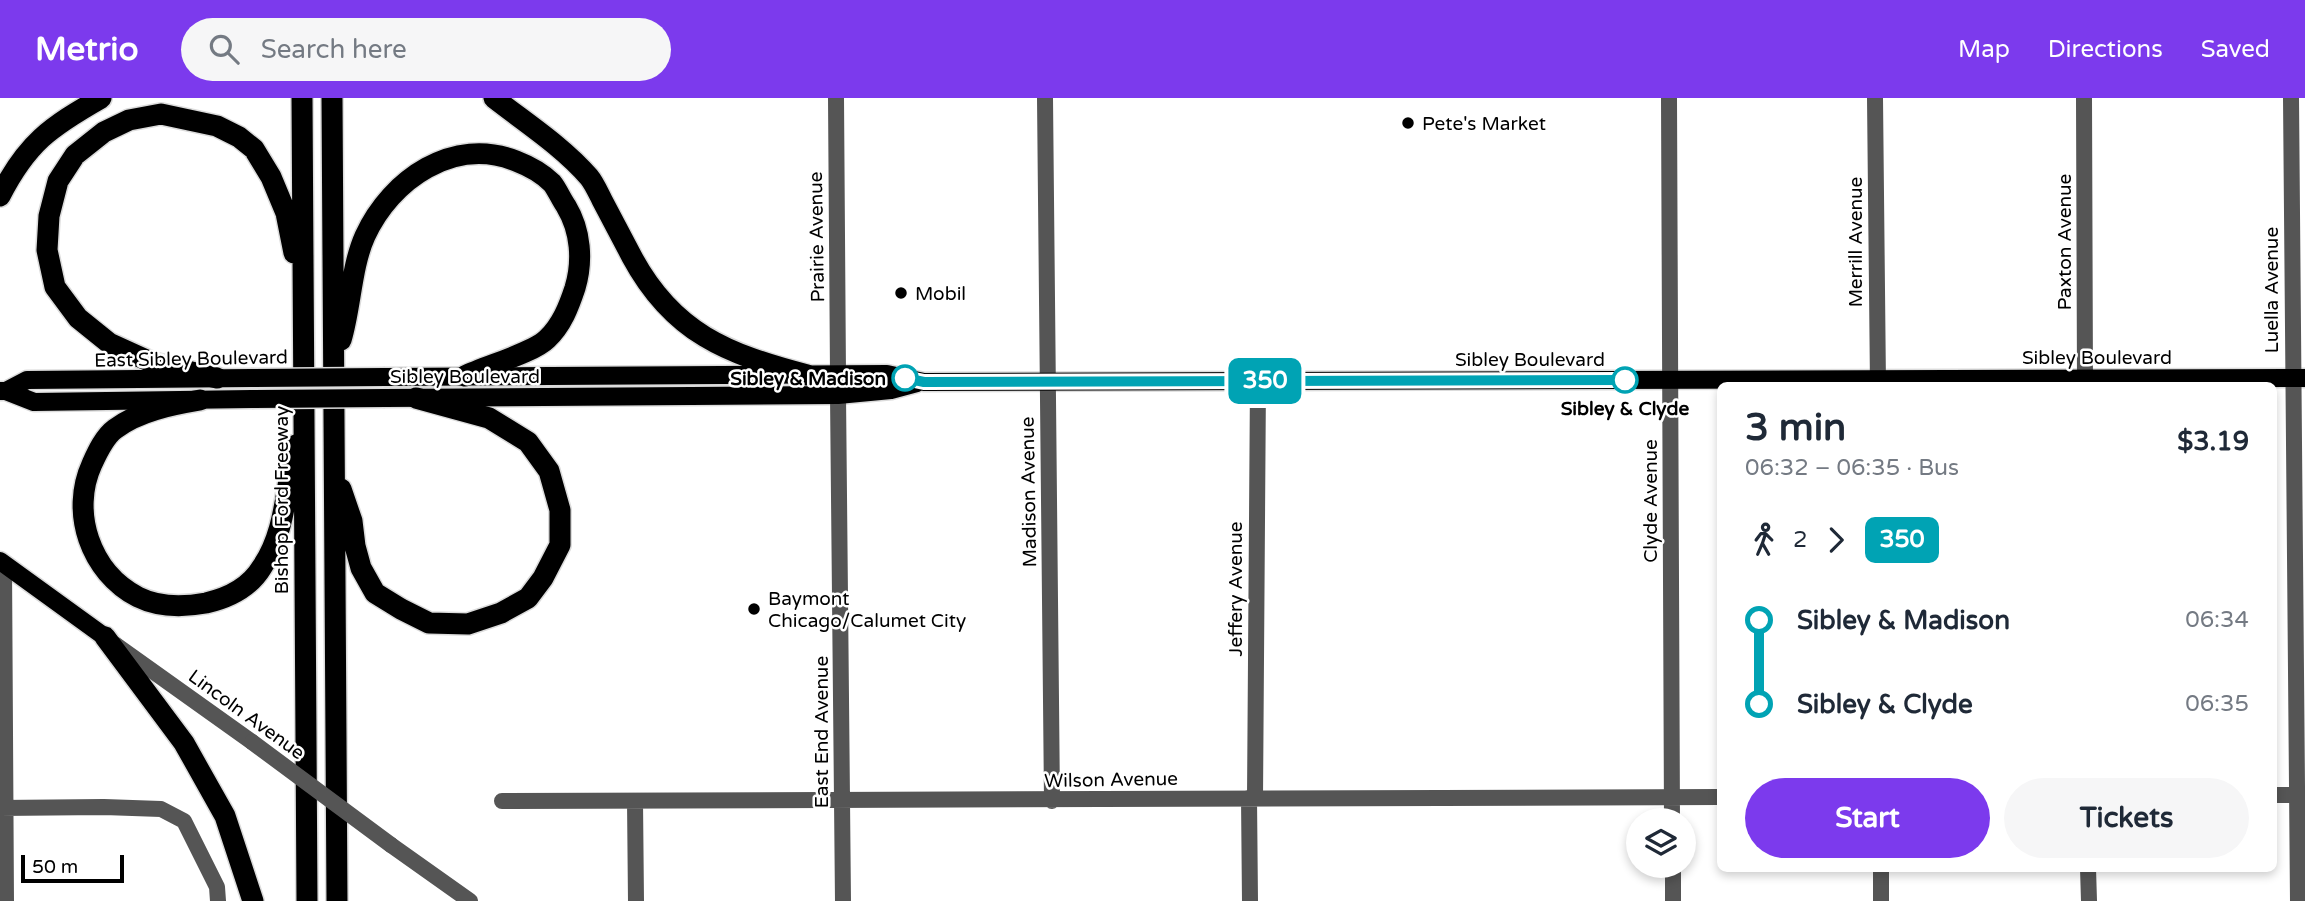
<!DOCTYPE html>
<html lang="en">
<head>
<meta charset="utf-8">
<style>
	:root { --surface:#fff; --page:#f6f6f7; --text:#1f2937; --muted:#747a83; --accent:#7c3aed }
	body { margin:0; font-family:"Varela Round",sans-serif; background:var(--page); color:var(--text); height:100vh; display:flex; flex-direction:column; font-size:26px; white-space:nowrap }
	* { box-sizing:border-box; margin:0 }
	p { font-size:23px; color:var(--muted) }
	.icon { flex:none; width:38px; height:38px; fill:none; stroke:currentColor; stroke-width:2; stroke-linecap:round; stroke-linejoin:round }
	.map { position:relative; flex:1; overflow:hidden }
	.drawer { position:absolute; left:1717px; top:284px; width:560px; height:490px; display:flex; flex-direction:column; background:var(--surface); border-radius:10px; box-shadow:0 4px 10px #0003 }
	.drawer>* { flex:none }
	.badge { padding:0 14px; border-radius:10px; font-size:24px; line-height:46px }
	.tools { position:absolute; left:1626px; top:710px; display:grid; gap:14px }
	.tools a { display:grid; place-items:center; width:70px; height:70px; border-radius:50%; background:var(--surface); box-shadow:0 4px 10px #0003; font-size:35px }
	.scale { position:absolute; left:21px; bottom:18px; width:103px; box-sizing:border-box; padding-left:7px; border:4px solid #000; border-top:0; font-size:19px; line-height:24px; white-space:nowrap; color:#000; -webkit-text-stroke:5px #fff; paint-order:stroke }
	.map>.badge { position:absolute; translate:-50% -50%; box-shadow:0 0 0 4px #fff }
	.legs { display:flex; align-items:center; gap:10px; height:77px; padding:0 28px; font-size:23px }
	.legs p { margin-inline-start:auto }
	.overview { display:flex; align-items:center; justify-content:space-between; height:119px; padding:0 28px }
	h1 { font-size:38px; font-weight:700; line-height:52px }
	.button { display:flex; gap:14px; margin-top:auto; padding:14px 28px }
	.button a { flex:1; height:80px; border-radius:42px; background:var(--accent); color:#fff; font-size:28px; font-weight:700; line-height:80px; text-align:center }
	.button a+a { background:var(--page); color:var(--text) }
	ul { padding:0 28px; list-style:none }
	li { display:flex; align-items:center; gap:24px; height:84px; font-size:26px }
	li i { display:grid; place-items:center; width:10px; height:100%; margin:0 9px; background:currentColor }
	li i::after { content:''; width:18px; height:18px; margin:-9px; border:5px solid; border-radius:50%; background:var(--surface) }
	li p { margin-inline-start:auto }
	li:first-child i { background:linear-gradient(#0000 50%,currentColor 0) }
	li:last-child i { background:linear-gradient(currentColor 50%,#0000 0) }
	header { display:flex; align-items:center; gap:42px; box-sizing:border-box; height:98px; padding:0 35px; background:var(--accent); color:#fff }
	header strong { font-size:33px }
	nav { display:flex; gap:38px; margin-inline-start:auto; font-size:24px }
	.search { width:490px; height:63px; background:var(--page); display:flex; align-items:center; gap:18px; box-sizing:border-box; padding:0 24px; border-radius:38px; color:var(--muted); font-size:26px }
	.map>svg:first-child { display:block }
</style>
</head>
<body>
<header>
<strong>Metrio</strong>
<div class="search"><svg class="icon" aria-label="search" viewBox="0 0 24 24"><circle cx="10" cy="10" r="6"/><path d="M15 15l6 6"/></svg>Search here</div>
<nav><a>Map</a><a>Directions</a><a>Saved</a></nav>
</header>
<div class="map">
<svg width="2305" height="803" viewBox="0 0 2305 803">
	<rect width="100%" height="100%" fill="#fff"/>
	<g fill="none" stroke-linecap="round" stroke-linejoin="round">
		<g stroke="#dbdbdb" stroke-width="21">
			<path id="major" d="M385,279L887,276L924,284L2305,280
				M0,293H6L27,282L251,280
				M6,293L34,304L252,301
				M385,300L838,297L891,292L917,285
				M0,463L105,539"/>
		</g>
		<g stroke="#dbdbdb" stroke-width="24">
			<path id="highway" d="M302,0L307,803
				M332,0L337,803
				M494,0C526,25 562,48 589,79C594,85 598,94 602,102C612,121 622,140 632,159C673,235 727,256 807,277
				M0,98C27,45 50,29 101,0
				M341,242C351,209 351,169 365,138C391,81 454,38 516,63C529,68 542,75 552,85C557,91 561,101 566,108C581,133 583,163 575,190C569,208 562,227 547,241C533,255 485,268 465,278
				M217,280L153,265L109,245L78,220L55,189L47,152L49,118L58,83L75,57L104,34L129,22L161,16L217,28L239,39L254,51L271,79L286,115L294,155
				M200,302C171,307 139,313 115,331C104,339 97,355 92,366C70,414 90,474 138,499C158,509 184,509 206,505C228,500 250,489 262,469C287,432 285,388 296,347
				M341,391L352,423L355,448L361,470L375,495L401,511L429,525L468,526L501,515L528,500L543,480L560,447V412L549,373L528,344L489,320L416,300
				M105,539L184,645L225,718L253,803"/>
		</g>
		<path stroke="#555" stroke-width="16" d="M836,0L838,277
			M1045,0L1052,703
			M1669,0L1672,723
			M1875,0L1878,287
			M2084,0L2085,287
			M2291,0L2298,803
			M838,297L843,803
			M4,466L6,803
			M116,547L252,644
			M2273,697H2305
			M1249,700L1250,803
			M1255,700L1258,283
			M502,703L1720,699
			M635,703L636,803
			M0,710L104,709L161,711L184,723L217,789L218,803
			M391,747L470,803
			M1673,768V803
			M1881,770V803
			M2088,770L2089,803"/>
		<use href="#major" stroke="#000" stroke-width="18"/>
		<use href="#highway" stroke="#000" stroke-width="21"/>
		<g stroke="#dbdbdb" stroke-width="21" stroke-linecap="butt">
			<path id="major-bridge" d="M251,280L385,279
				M252,301L385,300"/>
		</g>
		<path stroke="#555" stroke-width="16" d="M252,644L391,747"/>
		<use href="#major-bridge" stroke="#000" stroke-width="18"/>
	</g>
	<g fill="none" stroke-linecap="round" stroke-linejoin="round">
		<g stroke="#fff" stroke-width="16">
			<path id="line-1" d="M905,280L924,284L1625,282"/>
		</g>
		<use href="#line-1" stroke="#00a3b4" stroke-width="10"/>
	</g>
	<g fill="#000" stroke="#fff" stroke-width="2.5">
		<circle cx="1408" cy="25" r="7"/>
		<circle cx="901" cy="195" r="7"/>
		<circle cx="754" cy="511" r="7"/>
	</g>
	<g fill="#fff" stroke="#00a3b4" stroke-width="3.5">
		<circle cx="905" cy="280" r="12"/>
		<circle cx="1625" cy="282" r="12"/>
	</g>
	<g text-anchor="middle" stroke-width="5" stroke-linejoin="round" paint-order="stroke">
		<g font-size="19" fill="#000" stroke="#fff" text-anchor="start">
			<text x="1422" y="32">Pete's Market</text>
			<text x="915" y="202">Mobil</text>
			<text x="768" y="507">Baymont<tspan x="768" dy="22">Chicago/Calumet City</tspan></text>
		</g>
		<g font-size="19" fill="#000" stroke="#fff">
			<text transform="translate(816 139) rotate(-91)" y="7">Prairie Avenue</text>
			<text transform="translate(1855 144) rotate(-90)" y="7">Merrill Avenue</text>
			<text transform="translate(2064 144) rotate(-90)" y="7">Paxton Avenue</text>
			<text transform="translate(2271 192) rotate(-90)" y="7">Luella Avenue</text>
			<text x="2097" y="266">Sibley Boulevard</text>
			<text transform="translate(191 260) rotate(-1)" y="7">East Sibley Boulevard</text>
			<text x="1530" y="268">Sibley Boulevard</text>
			<text x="465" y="285">Sibley Boulevard</text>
			<text transform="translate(1028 394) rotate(-91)" y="7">Madison Avenue</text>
			<text transform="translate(281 402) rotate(-90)" y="7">Bishop Ford Freeway</text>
			<text transform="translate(1650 403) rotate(-90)" y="7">Clyde Avenue</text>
			<text transform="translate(1235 491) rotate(-90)" y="7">Jeffery Avenue</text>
			<text transform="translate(247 616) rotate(36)" y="7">Lincoln Avenue</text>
			<text transform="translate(821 634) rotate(-90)" y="7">East End Avenue</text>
			<text transform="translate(1111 681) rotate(-1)" y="7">Wilson Avenue</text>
		</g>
		<g font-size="19" font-weight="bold" fill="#000" stroke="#fff" text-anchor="end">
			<text x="886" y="287">Sibley &amp; Madison</text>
			<text x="1625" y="317" text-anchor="middle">Sibley &amp; Clyde</text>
		</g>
	</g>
</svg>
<div class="tools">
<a><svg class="icon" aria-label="layers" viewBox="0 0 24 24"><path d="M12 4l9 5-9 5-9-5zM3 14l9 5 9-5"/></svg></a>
</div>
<div class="scale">50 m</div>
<b class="badge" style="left:1265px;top:283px;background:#00a3b4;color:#fff">350</b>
<section class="drawer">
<div class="overview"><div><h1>3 min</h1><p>06:32 – 06:35 · Bus</p></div><b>$3.19</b></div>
<div class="legs"><svg class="icon" aria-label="walk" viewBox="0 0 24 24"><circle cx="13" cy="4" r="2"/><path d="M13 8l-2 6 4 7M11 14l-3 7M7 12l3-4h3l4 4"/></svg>2<svg class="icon" aria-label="forward" viewBox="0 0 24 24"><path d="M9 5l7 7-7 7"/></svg><b class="badge" style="background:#00a3b4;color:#fff">350</b></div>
<ul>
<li><i style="color:#00a3b4"></i><b>Sibley &amp; Madison</b><p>06:34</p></li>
<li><i style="color:#00a3b4"></i><b>Sibley &amp; Clyde</b><p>06:35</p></li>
</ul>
<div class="button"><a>Start</a><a>Tickets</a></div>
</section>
</div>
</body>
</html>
